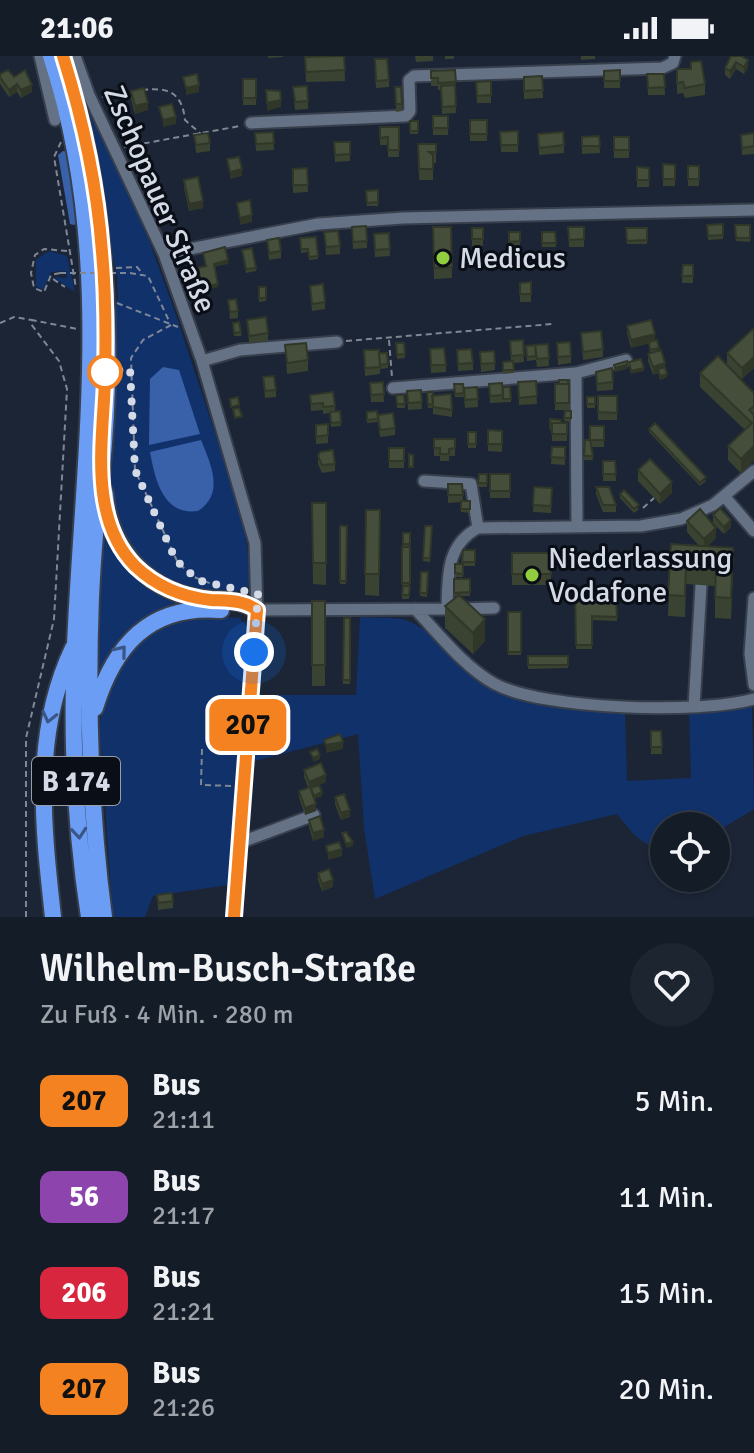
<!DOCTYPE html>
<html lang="de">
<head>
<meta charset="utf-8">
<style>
	:root { --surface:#141c28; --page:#1d2530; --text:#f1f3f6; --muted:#9da1a8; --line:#333a45 }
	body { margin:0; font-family:Signika,sans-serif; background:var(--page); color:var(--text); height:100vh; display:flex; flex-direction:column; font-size:30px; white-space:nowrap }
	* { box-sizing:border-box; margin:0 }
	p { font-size:26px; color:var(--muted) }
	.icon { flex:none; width:44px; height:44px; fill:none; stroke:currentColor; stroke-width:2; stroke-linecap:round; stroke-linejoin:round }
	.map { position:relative; height:861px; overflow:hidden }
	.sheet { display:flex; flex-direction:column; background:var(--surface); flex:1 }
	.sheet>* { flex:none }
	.badge { padding:0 16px; border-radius:12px; font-size:28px; line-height:52px }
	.fabs { position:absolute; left:650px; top:756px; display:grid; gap:16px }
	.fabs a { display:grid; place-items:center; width:80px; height:80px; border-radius:50%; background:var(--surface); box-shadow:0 2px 6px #0004,0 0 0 2px var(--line); font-size:40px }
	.you { position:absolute; width:40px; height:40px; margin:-20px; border:6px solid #fff; border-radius:50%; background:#1a73e8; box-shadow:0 0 0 12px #1a73e833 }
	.map>.badge { position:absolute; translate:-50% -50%; box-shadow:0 0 0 4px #fff }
	.round { display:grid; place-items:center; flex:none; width:84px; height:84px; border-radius:42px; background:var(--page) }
	.headline { display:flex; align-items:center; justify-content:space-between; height:136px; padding:0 40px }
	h1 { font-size:38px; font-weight:600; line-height:60px }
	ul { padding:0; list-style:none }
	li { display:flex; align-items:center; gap:24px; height:96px; padding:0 40px }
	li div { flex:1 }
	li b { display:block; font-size:30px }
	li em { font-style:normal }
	li .badge { min-width:88px; font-weight:700; text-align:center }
	.status { display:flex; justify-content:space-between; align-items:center; height:56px; padding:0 40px; background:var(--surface); direction:ltr }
	.status svg { height:22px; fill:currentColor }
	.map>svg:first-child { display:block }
</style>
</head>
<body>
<div class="status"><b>21:06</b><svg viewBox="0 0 49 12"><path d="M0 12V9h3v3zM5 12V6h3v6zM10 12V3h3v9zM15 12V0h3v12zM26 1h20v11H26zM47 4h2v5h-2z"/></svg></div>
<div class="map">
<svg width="754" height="861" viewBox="0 0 754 861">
	<rect width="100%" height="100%" fill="#1b2536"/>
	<path fill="#11316b" d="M83,35L150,187L178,265L244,465L251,529C228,543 206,539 181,530C99,501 110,422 112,352C114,316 111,282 114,247L118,243L117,221L80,37Z
		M49,195L67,200L75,236L53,221L67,222L66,215L51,216L43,234L36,230V204Z
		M104,466L108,479L194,547L172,553L97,625Z
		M208,560L240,562L249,574L228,829L153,840L145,861H113L100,682C99,611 140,569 208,560Z
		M360,561C373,562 389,561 402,563C429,568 461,614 488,630C531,654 578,655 625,656L627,725L691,722L689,655L752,650L754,753L716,776V770H664V792C640,790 631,775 617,758L523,780L375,843L364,772L358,678L255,705L259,639H356Z"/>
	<path fill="#3861a9" d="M63,95L70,96L77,167L74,169L70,168L58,99Z
		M163,311L179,314L200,378L149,389L150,323Z
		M201,384C211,409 225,437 198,455C163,460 155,423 150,396Z"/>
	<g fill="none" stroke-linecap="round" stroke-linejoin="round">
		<g stroke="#373f4d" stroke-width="15">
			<path id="minor" d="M40,0L55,64
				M75,0L89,39L164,198L202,305L255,487L257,554L233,861
				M251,67L406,60L410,55L409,24L414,20L662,12L673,7L675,0
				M164,198L318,168L403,162L754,154
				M202,305L240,294L337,286
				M576,317L577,471
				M393,332L576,317L626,304
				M424,425L471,428L478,472
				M725,441L754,475
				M754,542L750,598L754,629
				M415,553C439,578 464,611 495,628C544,654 700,658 754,643
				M460,553L494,552
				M257,554L447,553C448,520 446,489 478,472L641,470L681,463L713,449L754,415
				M694,651L701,529
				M239,787L314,759"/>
		</g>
		<g stroke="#373f4d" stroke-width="20">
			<path id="highway" d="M51,0C115,196 84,388 75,589C71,680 75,771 89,861
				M63,0C105,134 116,280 101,420C96,460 93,500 91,540C87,647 90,756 104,861
				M105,437C108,489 145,533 197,542C218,545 239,542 257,554
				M95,652C114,590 149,548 221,554
				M53,861C43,770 32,678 73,592"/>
		</g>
		<path stroke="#7f8795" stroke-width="2" stroke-dasharray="6 4" stroke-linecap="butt" d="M142,34C168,31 182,36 185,64L201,78
			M102,41L131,35
			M61,86L54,101L76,232
			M124,91L240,70
			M116,212L137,211L143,218
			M60,217L51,219L44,236L34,232L31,217L35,199L44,193L67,195
			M130,217L148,220L170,267
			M53,223L65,231
			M117,247L178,271
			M0,267L14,261L32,264
			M171,269L143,284L131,302L135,414L178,507L194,521L217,530
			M389,284L392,321
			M346,285L552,268
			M643,452L654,442
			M202,693L201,729L234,730
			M26,861V682L54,563L67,333L59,305L31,268L32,264L77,273"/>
		<use href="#minor" stroke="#657185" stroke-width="11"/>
		<use href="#highway" stroke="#6b9df5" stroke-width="16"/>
		<path stroke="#7f8795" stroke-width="2" stroke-dasharray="6 4" stroke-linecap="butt" d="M60,217H130"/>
	</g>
	<path fill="#3a4332" d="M268,0H283V1L268,2Z
		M344,0L345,25L306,26L305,1Z
		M415,0H433V5L416,6Z
		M445,0H454V3H445Z
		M581,0H595V3L581,4Z
		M731,0L748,11L744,18L736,13L730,23L725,19V12Z
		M375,11L389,24V31L376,32Z
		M677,13L705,28V39L685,42L683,37L677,38Z
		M455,14L456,57L442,58L441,34H438V30H431V15Z
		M620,14V32H604V15Z
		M0,18L14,21L32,36L21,42L17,36L9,41L0,28Z
		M647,18H664L665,39H648Z
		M542,20L543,42L524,43V21Z
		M243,23H256V49H243Z
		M491,25V47H477L476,26Z
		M293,31L308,45V53L295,54Z
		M395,31H401L402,55L396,56Z
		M131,35L148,54L135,58L131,43Z
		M433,60H448V79H433Z
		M470,64H487V85H470Z
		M410,65H418V78H410Z
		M380,71H399V101H388V89H380Z
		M518,75V96H501L500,76Z
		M273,76L274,94L256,95L255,77Z
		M754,77V98L742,99L741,79Z
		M538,78L564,89V97L539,99Z
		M194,79L210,87V95L196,97Z
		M599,80L600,97L582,98V81Z
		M614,81H629V102H614Z
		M334,86H350V105L335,106Z
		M418,88H436V107H433V124H419Z
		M663,108L675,109V130H663Z
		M688,110H699V130H688Z
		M637,111L649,112V131H637Z
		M307,112L308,136L293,137V113Z
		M184,124L203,152L189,155L184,132Z
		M378,134V150H367L366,135Z
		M723,168V183L708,184L707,169Z
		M735,169H750V186L736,185Z
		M366,170L367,192L353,193L352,171Z
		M433,171H451L452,222L434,223Z
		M568,171H584V191H569Z
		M472,172H483V190H472Z
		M626,172H647V188H627Z
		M324,176L340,190V198L326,199Z
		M509,176H520V189H509Z
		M542,176H555L556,191H542Z
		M389,177L390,200L375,201L374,178Z
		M316,181L318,203L309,204L308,196L301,197L300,182Z
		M267,184L281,195V202L269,204Z
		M242,194L256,212V215L246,217Z
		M683,209H693V227H682Z
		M531,226V246H520V227Z
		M310,230L325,246V253L312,255Z
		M259,231H266V245L259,246Z
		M228,244L238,255V262L230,263Z
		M247,264L268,277V285L249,287Z
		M233,270L241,276V280H234Z
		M627,270L655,285L665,311L667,321L660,324L658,317L653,319L648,305V298L650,297L649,287L631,292L627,277Z
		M754,272V312L742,323L727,308V297Z
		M581,277L603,293V301L583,304Z
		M523,284L524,306L514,307V317L503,318V306H511L510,285Z
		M396,287H404L405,302L397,303Z
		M557,287L571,300V307L558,309Z
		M548,288L549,310L537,311L536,304L527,305L526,290Z
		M285,289L308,304V315L287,318Z
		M430,293L446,309V316L431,317Z
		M364,294L379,297H387L388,312L380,313V318L365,320Z
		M457,294L473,307V314L458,315Z
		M494,295L495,314L481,316L480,296Z
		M596,316L613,326V334L597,335Z
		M700,317L754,337V404L741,417L728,404V390L745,374L700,331Z
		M263,321L276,334V341L265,342Z
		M536,325L537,348L519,349L518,326Z
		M383,326L384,346H371L370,327Z
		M454,328L464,336L477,331L478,351L465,352L464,341H455Z
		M489,328L503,331H510L511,346L490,347Z
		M555,328H569V354H555Z
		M421,334L422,353L408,354L407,335Z
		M427,336L433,340L452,354V361L433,358V352H428Z
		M310,339L335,350V355H340L341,370L331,371L330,357L323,358V354L311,355Z
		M396,339H404L405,352H397Z
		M598,340H617V364H598Z
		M587,341H595V352H587Z
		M565,355H571V366L564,365Z
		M367,356L395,372V379L380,381L378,366L367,367Z
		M550,363L561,367H567V385H552V375L550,374Z
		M328,368V387L316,388V369Z
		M604,370V391H591L593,404H584L585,384H590Z
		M649,373L706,425L700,430L649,376Z
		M488,374L502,375V396L488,395Z
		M468,376H476V392H468Z
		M434,383H455V400H449V405H440V400H434Z
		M552,391H565V409L551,408Z
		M389,392H404V412H389Z
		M318,400L335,408V415L322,417L318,408Z
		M603,405H615L616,425H603Z
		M638,414L672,437L660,448L638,425Z
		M479,418H487V431H478Z
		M490,418H510V442H490Z
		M448,428H462L463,445H470V457L461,456V446L448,447Z
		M534,431L552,432L551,457L533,456Z
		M596,431L616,449V456H603L596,438Z
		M620,438L639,453L634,457L620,442Z
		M312,447H326V529L313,528Z
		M366,454H380L379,540L365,539Z
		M713,459L731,471L724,478L713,467Z
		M687,465L716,482L708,490L733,513L731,563L715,562V530L686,528L685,561L668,560L671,488L699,490L687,476Z
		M340,470H347L346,528H340Z
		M425,470H432L430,506L423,505Z
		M403,477H410L409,543H402Z
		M463,494H475V510H463V521H455V508H462Z
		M512,497H551V529H512Z
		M421,516H428L427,541L420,540Z
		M454,523H470V540H460L485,585L473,598L445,572V550L458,540H454Z
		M575,534L592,544L616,542L617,565L592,564V593H576Z
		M312,545H325V630H312Z
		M508,556H521V599H508Z
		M344,562H350V628H343Z
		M528,600H568V612L528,613Z
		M651,675H661L662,698H651Z
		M304,714L326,726L319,729L322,740L314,743L316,755L305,759L299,742V735L308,731L304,721Z
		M335,741L350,761L341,764L335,748Z
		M309,764L324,781L313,785L309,771Z
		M318,817L333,831L322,835L318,824Z
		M157,839L173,845V852L158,854Z"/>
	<path fill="#303729" d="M748,4V11L744,18V11Z
		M736,6V13L730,23V15Z
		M17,28V36L9,41V34Z
		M32,29V36L21,42V34Z
		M199,29V36L186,39V32Z
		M281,44V51L267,55V47Z
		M148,47V54L135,58V50Z
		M176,61V68L163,71V64Z
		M242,113V120L230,123V116Z
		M203,145V152L189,155V148Z
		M252,159V166L240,169V162Z
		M228,204V208L214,211V208Z
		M218,228V231L202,235V231Z
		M655,278V286L631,292V284Z
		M754,301V312L742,323V312Z
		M665,307V315L658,313V317L653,319V311Z
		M627,309V313L615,316V312Z
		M644,312V315L631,318V315Z
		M667,318V321L660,324V320Z
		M754,390V404L741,417V403Z
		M672,426V437L660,448V438Z
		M731,464V471L724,478V471Z
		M716,472V482L704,494V483Z
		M733,492V513L731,563V542Z
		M485,563V585L473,598V577Z
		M343,686V693L326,697V689Z
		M320,699V703L313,706V702Z
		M326,719V726L309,733V726Z
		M322,736V740L314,743V740Z
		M316,748V755L305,759V752Z
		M350,754V761L341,764V757Z
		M324,774V781L313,785V777Z
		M353,786V790L346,792V788Z
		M342,793V800L328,804V797Z
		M333,824V831L322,835V828Z"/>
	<path fill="#444e3a" stroke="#303729" stroke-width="2" d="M344,0L345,14L306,16L305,1Z
		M731,0H741L748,4L744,11L736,6L730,15L725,12Z
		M375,3H387L389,24L376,25Z
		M701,5L705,28L685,32L683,26L677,27V13H691V6Z
		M8,14L14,21L25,14L32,29L21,34L17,28L9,34L0,21V18Z
		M455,14L456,26L438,27V22H431V15Z
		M620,14V25H604V15Z
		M197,18L199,29L186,32L183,21Z
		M647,18H664L665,31L648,32Z
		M542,20L543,34L524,35V21Z
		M243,23H256V42H243Z
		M491,25V39L477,40L476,26Z
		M455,29L456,50L442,51L441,30Z
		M307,30L308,45L295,46L293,31Z
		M395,31H401L402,48H396Z
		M144,32L148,47L135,50L131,35Z
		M266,34L280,35L281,44L267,47Z
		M172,48L176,61L163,64L159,51Z
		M433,60H448V72H433Z
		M470,64H487V78H470Z
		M410,65H418V75H410Z
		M380,71H399V94H388V81L380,82Z
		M518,75V89H501L500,76Z
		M273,76L274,87L256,88L255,77Z
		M563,76L564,89L539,92L538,78Z
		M208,77L210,87L196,89L194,79Z
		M754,77V90L742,92L741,79Z
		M599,80L600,90H582V81Z
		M614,81H629V94H614Z
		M334,86H350V98L335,99Z
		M418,88H436V96H429L433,99V113H419Z
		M239,101L242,113L230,116L227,103Z
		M663,108L675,109V123H663Z
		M688,110H699V123H688Z
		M637,111L649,112V124H637Z
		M307,112L308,129H293V113Z
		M198,121L203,145L189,148L184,124Z
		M378,134V146L367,147L366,135Z
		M250,144L252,159L240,162L237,147Z
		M723,168V179L708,180L707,169Z
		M735,169H750V182H736Z
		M366,170L367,185L353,186L352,171Z
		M433,171H451L452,211L434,212Z
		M568,171H584V183L569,184Z
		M472,172H483V183H472Z
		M626,172H647V184L627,185Z
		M338,175L340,190L326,191L324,176Z
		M509,176H520V185L509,186Z
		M542,176H555L556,187H542Z
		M389,177L390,193L375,194L374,178Z
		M316,181L318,200L309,201L308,193H301L300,182Z
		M279,182L281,195L269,197L267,184Z
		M225,191L228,204L214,208L218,228L202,231L198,212L206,210L203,197Z
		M252,192L256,212L246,213L242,194Z
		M683,209H693V220H682Z
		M531,226V238H520V227Z
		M323,228L325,246L312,248L310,230Z
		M259,231H266V242H259Z
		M236,243L238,255L230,256L228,244Z
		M266,261L268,277L249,280L247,264Z
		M651,264L655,278L631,284L627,270Z
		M239,266L241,276L234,277L233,267Z
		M754,272V301L742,312L727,297Z
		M601,275L603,293L583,296L581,277Z
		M523,284L524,299L511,300L510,285Z
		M657,284L659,292L650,294L649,286Z
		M570,286L571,300L558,301L557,287Z
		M306,287L308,304L287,307L285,289Z
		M396,287H404L405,298L397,299Z
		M548,288L549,302L537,303L535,289Z
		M535,289L536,300L527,301L526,290Z
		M444,292L446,309H431L430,293Z
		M471,293L473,307L458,308L457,294Z
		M364,294H379L380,311L365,312Z
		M661,294L665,307L653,311L648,298Z
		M494,295L495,307L481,308L480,296Z
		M379,297H387L388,308L380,309Z
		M718,300L754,337V350L749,354L754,359V390L741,403L728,390L752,367L700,317Z
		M641,303L644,312L631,315L629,306Z
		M513,305L514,314H503V306Z
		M627,305V309L615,312L614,309Z
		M665,311L667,318L660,320L658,313Z
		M612,312L613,326L597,328L596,316Z
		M274,320L276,334L265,335L263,321Z
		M559,324H568V328H559Z
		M536,325L537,340L519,342L518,326Z
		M383,326L384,338L371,339L370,327Z
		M502,327L503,339L490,340L489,328Z
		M454,328H463L464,337L455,338Z
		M555,328H569V347H555Z
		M477,331L478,343L465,344L464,332Z
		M503,331H510L511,343H503Z
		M421,334L422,346L408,347L407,335Z
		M333,336L335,350L323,351V347L311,348L310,339Z
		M427,336H433V348L428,349Z
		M451,338L452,354L433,351L432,340Z
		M396,339H404L405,348H397Z
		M598,340H617V357L598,356Z
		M238,341L239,349L231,351L230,343Z
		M587,341H595V348H587Z
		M239,352L242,360L235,362L233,353Z
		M340,355L341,366L331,367L330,356Z
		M377,355L378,363L367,364V356Z
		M565,355H571V362H564Z
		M393,357L395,372L380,374L378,359Z
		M550,363L561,364V367H552V371H550Z
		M552,367H567V378H552Z
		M655,367L706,421L700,427L649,373Z
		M328,368V379L316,381V369Z
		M590,370H604V384H590Z
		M488,374L502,375V388H488Z
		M468,376H476V388H468Z
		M434,383H455V392L449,393V398H440V392H434Z
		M585,384H590L593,400H584Z
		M552,391H565V402L551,401Z
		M389,392H404V405H389Z
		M333,394L335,408L322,409L318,400L320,396Z
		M409,398L413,399V411H409Z
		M650,403L672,426L660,438L638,414Z
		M603,405H615L616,418H603Z
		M479,418H487V427H478Z
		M490,418H510V435H490Z
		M448,428H462L463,439H448Z
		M534,431L552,432L551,450L533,449Z
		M596,431H609L616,449H603Z
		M624,434L639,449L634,453L620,438Z
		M461,445H470V453H461Z
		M312,447H326V507H313Z
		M720,452L731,464L724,471L713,459Z
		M700,453L716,472L704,483L687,465Z
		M366,454H380L379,518H365Z
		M340,470H347L346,525H340Z
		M425,470H432L430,502H423Z
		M403,477H410V488H403Z
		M671,488L733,492L731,542L715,541L716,508L686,507L685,540L668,539Z
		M402,491H410V527H402Z
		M463,494H475V506H462Z
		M512,497H551V518H512Z
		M455,508H463V518L455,517Z
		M421,516H428L427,537H420Z
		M454,523H470V536L454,537Z
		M403,530H410L409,539H402Z
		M575,534H591L592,544L616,542L617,561L592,560V589H576Z
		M459,539L485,563L473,577L445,550Z
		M312,545H325V609H312Z
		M508,556H521V596H508Z
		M344,562H350V624H343Z
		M528,600H568V609H528Z
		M651,675H661L662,691H651Z
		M340,678L343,686L326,689L324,684Z
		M317,693L320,699L313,702L310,696Z
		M321,707L326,719L309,726L304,714Z
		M319,729L322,736L314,740L311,732Z
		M310,731L316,748L305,752L299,735Z
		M344,738L350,754L341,757L335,741Z
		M320,760L324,774L313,777L309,764Z
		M346,776L353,786L346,788L342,777Z
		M339,786L342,793L328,797L326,790Z
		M329,813L333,824L322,828L318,817Z
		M172,837L173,845L158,847L157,839Z"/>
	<defs><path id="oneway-chevron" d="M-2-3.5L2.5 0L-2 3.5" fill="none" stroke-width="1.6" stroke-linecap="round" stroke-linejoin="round" transform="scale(2)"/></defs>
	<g stroke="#3a5686">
		<use href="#oneway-chevron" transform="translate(121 595) rotate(-51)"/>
		<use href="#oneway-chevron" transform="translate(49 661) rotate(103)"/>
		<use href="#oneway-chevron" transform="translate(79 777) rotate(85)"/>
	</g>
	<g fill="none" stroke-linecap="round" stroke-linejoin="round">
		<g stroke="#fff" stroke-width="18">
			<path id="line" d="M63,0C83,64 97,129 102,196C106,238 106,281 105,324C103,384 88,462 135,510C156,530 182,541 211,544C229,545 243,544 257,554L234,861"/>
		</g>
		<use href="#line" stroke="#f58220" stroke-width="12"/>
		<path stroke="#d4dbe6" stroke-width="8" stroke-dasharray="0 14.4" d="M105,316L130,313L135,414L174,500L183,512L201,525L258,538L254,596"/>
	</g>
	<g fill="#92cd3f" stroke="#0a0e16" stroke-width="3">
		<circle cx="443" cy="202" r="8"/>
		<circle cx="532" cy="519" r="8"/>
	</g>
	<circle fill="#fff" stroke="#f58220" stroke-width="4" cx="105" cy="316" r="16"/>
	<g text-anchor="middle" stroke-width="6" stroke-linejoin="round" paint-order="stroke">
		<rect fill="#0a0e16" stroke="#979ea8" stroke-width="2" x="32" y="701" width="88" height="48" rx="6"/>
		<g font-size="28" font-weight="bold" fill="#d4dbe6">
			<text x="76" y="735">B 174</text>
		</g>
		<g font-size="30" fill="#d4dbe6" stroke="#0a0e16">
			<text transform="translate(160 143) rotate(67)" y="10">Zschopauer Straße</text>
		</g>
		<g font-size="30" fill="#d4dbe6" stroke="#0a0e16" text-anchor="start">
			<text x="459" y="212">Medicus</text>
			<text x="548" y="512">Niederlassung<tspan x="548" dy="34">Vodafone</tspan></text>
		</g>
	</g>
</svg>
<div class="fabs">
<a><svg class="icon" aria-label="locate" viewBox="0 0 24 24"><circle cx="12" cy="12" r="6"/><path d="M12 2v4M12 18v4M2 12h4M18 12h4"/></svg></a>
</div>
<div class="you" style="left:254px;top:596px"></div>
<b class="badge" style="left:248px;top:669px;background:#f58220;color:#111">207</b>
</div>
<section class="sheet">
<div class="headline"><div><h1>Wilhelm-Busch-Straße</h1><p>Zu Fuß · 4 Min. · 280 m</p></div><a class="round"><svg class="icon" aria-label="heart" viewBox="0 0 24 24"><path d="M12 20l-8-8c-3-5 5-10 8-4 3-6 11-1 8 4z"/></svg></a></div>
<ul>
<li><span class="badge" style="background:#f58220;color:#111">207</span><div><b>Bus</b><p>21:11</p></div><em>5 Min.</em></li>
<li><span class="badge" style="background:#8e44ad;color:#fff">56</span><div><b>Bus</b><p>21:17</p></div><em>11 Min.</em></li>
<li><span class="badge" style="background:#d7263d;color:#fff">206</span><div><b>Bus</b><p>21:21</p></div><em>15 Min.</em></li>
<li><span class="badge" style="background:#f58220;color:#111">207</span><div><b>Bus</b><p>21:26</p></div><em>20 Min.</em></li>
</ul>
</section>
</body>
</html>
